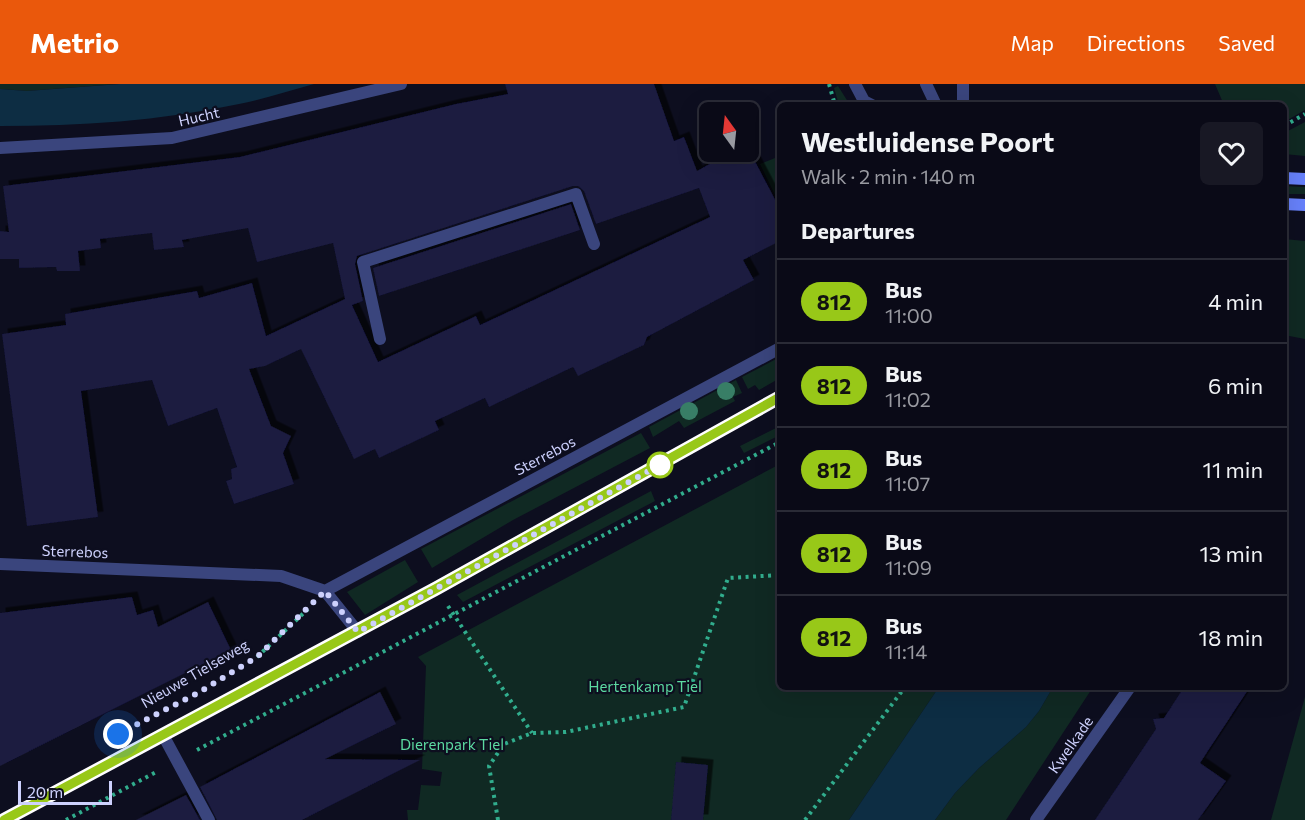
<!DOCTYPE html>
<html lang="en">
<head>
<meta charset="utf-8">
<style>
	:root { --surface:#0a0a17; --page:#181824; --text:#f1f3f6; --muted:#999aa1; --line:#2a2b36; --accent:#ea580c }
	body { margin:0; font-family:Commissioner,sans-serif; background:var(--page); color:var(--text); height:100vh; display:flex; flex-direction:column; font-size:22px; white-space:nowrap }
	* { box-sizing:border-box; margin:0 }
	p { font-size:20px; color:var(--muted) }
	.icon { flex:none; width:33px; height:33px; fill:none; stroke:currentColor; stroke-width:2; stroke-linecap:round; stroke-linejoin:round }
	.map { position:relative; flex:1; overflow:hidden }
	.panel { position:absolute; left:777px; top:18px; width:510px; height:588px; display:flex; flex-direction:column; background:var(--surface); border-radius:9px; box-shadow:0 6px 24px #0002,0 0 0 2px var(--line) }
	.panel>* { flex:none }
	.badge { padding:0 12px; border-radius:20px; font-size:21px; line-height:39px }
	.needle { width:39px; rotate:345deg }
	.buttons { position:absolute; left:699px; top:18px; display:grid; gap:12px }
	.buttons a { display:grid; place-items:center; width:60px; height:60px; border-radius:9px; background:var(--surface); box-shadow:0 6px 24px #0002,0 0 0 2px var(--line); font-size:30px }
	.scale { position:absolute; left:18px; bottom:15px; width:94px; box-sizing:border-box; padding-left:6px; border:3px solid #cdd1fd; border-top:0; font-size:16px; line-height:21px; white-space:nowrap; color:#cdd1fd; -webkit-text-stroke:4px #0d0e1f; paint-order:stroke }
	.you { position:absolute; width:30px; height:30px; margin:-15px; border:4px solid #fff; border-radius:50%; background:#1a73e8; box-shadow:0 0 0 9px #1a73e833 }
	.map>.badge { position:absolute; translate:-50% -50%; box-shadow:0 0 0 3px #fff }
	h2 { padding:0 24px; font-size:22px; line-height:54px }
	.round { display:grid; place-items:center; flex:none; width:63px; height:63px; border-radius:9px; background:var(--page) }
	.headline { display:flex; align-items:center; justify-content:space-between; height:102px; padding:0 24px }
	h1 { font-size:28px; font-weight:700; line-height:45px }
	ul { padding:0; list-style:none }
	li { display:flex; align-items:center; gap:18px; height:84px; padding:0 24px; border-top:2px solid var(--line) }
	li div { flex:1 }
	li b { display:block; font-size:22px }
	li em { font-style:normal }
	li .badge { min-width:66px; font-weight:700; text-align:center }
	header { display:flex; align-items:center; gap:36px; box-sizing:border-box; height:84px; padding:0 30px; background:var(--accent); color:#fff }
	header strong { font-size:28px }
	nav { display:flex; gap:33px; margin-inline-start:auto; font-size:21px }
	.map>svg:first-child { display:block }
</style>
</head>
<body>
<header>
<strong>Metrio</strong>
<nav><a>Map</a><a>Directions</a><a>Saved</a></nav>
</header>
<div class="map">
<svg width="1305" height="736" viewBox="0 0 1305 736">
	<defs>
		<filter id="shadow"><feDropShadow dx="5.5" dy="-5.5" stdDeviation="0" flood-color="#0009"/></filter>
	</defs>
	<rect width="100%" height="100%" fill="#0d0e1f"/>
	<path fill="#102923" d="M0,0H118L27,7L0,5Z
		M1215,0H1305V26L1284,38V21H1224Z
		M838,2L850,21H839L834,4Z
		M1305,38V72L1284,70V49Z
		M780,72V121L760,80Z
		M1284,102L1305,103V110H1284Z
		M1284,155L1305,157V255L1284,251Z
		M780,273V294L759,306L755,301L748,305L742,293Z
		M736,296L742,309L733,313L735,317L684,344L679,337L653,353L649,343Z
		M780,342V351L744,369L740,362Z
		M641,349L650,364L513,436L432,484L421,465Z
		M780,380V603H939L849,736H408L407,726H418L421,701L440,702L442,688L422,685L426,582L418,573Z
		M651,407L655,417L463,518L457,511Z
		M405,476L418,498L365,531L347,508Z
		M1053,603H1093L1006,736H935L955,709L979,684L1026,643L1039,627Z
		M1305,613V736H1271Z"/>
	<path fill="#0d2d43" d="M120,0H314C289,7 264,15 239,20C160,37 80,42 0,42V5L27,7Z
		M939,603H1053L1039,627L1026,643L979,684L955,709L935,736H849Z"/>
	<path fill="#1a1a3f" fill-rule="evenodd" filter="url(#shadow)" d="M505,0H654L674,57L684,53L697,87L731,68H748V64L780,125V157L743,176L754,196L647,253L644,261L578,292L573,283L489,323L485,314L435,337L439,346L379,374L375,365L354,375L301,265L265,282L249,285L271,342L291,352L283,369L294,400L234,420L226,397L232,395L231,385L237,383L217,324L168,342L152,296L81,307L98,433L27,442L2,250L66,241L65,230L197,207L199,214L252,199L266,252L345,215L333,159L257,178L248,144L182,156L184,163L154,166L152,149L100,155L101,164L78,167L80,187H57L56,183L19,184V175H0V147L9,148L3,102L240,73L456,20L508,10ZM573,102H578L584,107L596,140L699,104L710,133L480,241L476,232L378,278L352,221L363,217L355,180L357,172Z
		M571,120L580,146L379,212L373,184Z
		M132,513L137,531L153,526L158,543L208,518L231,566L0,682V529Z
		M1184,603H1250L1200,679L1226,697L1198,736H1095L1156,645L1153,635L1164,634Z
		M380,608L396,640L325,675L420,676L302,736H217L200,703Z
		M676,678L708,681L703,736H671Z
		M186,711L200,736H136Z"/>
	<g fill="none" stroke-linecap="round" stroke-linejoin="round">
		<path stroke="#31ad8d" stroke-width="4" stroke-dasharray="3 4.5" stroke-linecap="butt" d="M829,0L835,21
			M1284,42L1305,30
			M448,522L532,649
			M257,573L308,525
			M197,666L780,358
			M66,736L158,687
			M498,736L489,682L504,660L532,649L566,648L684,623L728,494L780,491
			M805,736L905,603"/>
		<path stroke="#3a457d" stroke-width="12" d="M380,255L363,178L576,110L594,160
			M163,651L209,736"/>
		<path stroke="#3a457d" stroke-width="12" d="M855,0L864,17L872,21
			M926,0L936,21
			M963,0V21
			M0,64L172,54L401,0
			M0,480L281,492L325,507L358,548
			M325,507L780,264
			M1036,736L1130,603"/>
		<path stroke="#6781fa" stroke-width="12" d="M1284,94L1305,95
			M1284,120L1305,121
			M4,736L437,504L780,313"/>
	</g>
	<g fill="#387e66">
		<circle cx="726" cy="307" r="9"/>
		<circle cx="689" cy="327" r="9"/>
	</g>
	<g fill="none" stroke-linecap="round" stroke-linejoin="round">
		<g stroke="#fff" stroke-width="14">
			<path id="line" d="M4,736L437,504L780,313"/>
		</g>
		<use href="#line" stroke="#98c818" stroke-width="9"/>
		<path stroke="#cdd1fd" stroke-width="6" stroke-dasharray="0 10.8" d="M118,650L198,609L257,573L325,507L358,548L663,379L660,381"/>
	</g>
	<circle fill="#fff" stroke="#98c818" stroke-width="3" cx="660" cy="381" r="12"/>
	<g text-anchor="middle" stroke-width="4.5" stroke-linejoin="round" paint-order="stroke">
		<g font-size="15" fill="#cdd1fd" stroke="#0d0e1f">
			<text transform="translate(199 33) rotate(-13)" y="5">Hucht</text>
			<text transform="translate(545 372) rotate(-28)" y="5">Sterrebos</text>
			<text transform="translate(75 468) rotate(2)" y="5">Sterrebos</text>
			<text transform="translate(195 590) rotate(-30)" y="5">Nieuwe Tielseweg</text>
			<text transform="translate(1071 661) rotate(-55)" y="5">Kwelkade</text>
		</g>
		<g font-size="15" fill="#5cdaa1" stroke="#0d0e1f">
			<text x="645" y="608">Hertenkamp Tiel</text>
			<text x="452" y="666">Dierenpark Tiel</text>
		</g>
	</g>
</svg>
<div class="buttons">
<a><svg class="needle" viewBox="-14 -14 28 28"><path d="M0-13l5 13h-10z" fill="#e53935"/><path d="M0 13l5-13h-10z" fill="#999aa1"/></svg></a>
</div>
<div class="scale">20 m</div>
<div class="you" style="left:118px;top:650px"></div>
<section class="panel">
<div class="headline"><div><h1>Westluidense Poort</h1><p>Walk · 2 min · 140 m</p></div><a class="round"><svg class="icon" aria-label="heart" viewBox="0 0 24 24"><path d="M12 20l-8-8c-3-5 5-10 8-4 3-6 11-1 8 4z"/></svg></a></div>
<h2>Departures</h2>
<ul>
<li><span class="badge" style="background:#98c818;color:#111">812</span><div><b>Bus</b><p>11:00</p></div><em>4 min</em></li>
<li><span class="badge" style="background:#98c818;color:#111">812</span><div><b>Bus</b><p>11:02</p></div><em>6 min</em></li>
<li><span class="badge" style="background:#98c818;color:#111">812</span><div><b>Bus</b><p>11:07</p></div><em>11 min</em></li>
<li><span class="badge" style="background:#98c818;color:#111">812</span><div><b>Bus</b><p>11:09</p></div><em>13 min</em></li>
<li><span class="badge" style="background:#98c818;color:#111">812</span><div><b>Bus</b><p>11:14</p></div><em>18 min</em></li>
</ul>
</section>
</div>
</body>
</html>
